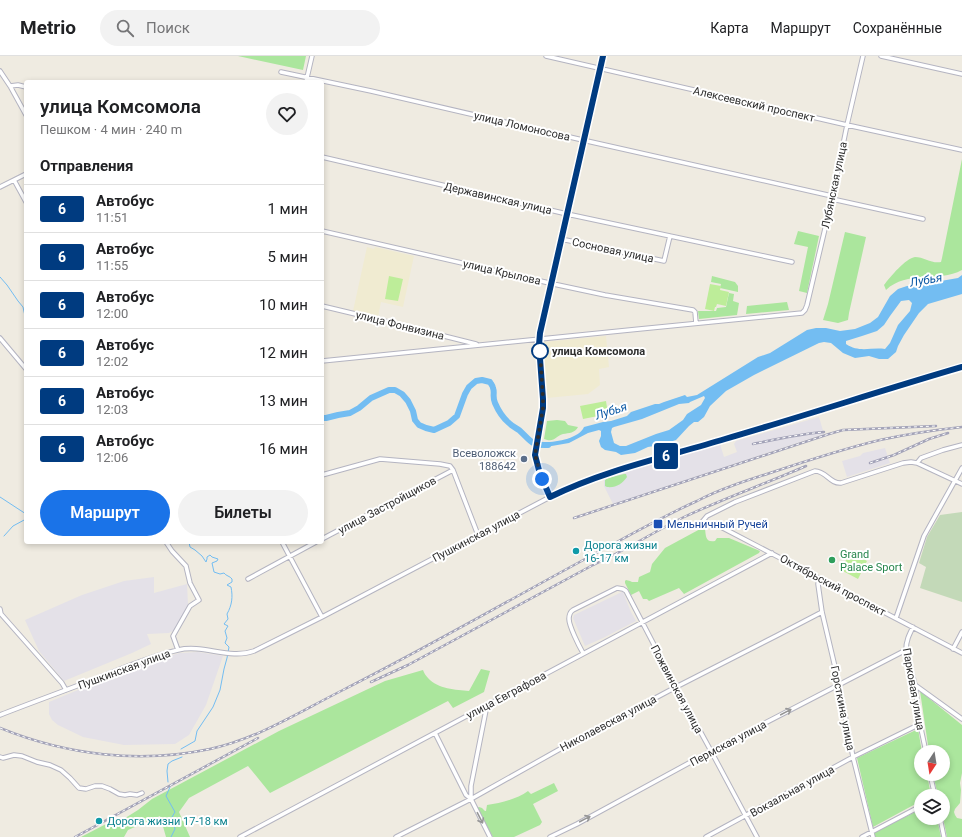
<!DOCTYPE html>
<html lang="ru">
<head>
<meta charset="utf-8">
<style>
	:root { --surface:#fff; --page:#f2f2f2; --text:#202124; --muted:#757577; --line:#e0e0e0; --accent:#1a73e8 }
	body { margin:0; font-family:Roboto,sans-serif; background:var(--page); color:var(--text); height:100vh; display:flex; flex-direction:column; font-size:15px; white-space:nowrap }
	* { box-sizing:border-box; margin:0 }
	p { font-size:13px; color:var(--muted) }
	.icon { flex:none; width:22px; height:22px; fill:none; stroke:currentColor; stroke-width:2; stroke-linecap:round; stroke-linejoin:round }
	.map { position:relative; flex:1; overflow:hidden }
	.details { position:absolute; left:24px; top:24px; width:300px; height:464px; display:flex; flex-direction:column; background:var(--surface); border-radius:4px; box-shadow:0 2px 6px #0003 }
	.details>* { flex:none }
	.badge { padding:0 8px; border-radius:3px; font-size:14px; line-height:26px }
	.needle { width:26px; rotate:192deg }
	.buttons { position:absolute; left:914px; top:689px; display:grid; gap:8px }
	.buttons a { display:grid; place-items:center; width:36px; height:36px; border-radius:50%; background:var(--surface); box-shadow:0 2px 6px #0003; font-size:20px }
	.you { position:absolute; width:20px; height:20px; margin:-10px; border:3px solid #fff; border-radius:50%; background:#1a73e8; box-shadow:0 0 0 6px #1a73e833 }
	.map>.badge { position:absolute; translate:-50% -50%; box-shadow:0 0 0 2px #fff }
	h2 { padding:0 16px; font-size:15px; line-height:36px }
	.round { display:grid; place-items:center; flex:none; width:42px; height:42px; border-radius:21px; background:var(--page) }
	.summary { display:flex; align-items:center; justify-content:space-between; height:68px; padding:0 16px }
	h1 { font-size:19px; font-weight:600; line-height:30px }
	.button { display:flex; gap:8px; margin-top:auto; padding:8px 16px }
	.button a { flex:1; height:46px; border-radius:24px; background:var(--accent); color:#fff; font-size:16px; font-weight:600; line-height:46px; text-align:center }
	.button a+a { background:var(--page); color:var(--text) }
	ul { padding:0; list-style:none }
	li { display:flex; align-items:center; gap:12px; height:48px; padding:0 16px; border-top:1px solid var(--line) }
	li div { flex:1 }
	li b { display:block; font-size:15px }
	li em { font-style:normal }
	li .badge { min-width:44px; font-weight:700; text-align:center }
	header { display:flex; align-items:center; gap:24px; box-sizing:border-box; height:56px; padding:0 20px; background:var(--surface); border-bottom:1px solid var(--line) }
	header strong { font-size:19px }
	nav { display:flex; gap:22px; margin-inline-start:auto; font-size:14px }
	.search { width:280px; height:36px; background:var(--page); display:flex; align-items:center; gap:10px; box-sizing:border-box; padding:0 14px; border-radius:22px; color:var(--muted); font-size:15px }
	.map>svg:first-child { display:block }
</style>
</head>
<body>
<header>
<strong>Metrio</strong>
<div class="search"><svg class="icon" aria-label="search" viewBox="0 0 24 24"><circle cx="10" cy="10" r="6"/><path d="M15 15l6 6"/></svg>Поиск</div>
<nav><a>Карта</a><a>Маршрут</a><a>Сохранённые</a></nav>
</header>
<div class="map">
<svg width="962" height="781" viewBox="0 0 962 781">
	<rect width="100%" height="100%" fill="#efebe1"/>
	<path fill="#e4e1e8" d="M819,361L824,378L613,448L604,430V421L720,388L724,401L737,396L734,388L736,385Z
		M885,392L890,407L847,421L842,405L860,400L863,397Z
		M154,521V537L187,528L188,548L176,573L169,577L147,578L151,588L132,597L64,625L39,595L25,564L82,539L124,525Z
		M622,536H623L631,556L636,565L603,582L585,590L573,562L574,559Z
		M198,596L223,600L206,649L189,679L175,688L124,689L83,681L58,669L52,664L49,658V646L112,620L157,603L180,597Z"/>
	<path fill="#f0ebd1" d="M367,191L374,193L375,191L414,200L403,251L381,246L378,261L353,255Z
		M606,280L609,311L599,313L600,329L588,338L547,342L543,286Z"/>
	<path fill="#abe69d" d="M238,0H306L303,14Z
		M962,103V214C938,227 907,214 886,234L884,229C890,221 906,202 915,201C924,201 932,208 941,206L942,202Z
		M798,175L819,180L807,237L799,235L808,191L794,188Z
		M845,176L866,181L849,257L848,264L838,267L823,264L828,248Z
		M712,220L735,226L738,230V236L720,232L721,228L711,226Z
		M729,237L734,238L733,245L739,247L737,259L699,263L698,255H716L717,252L726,251Z
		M787,246L789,254L746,258L747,250Z
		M557,364L565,365L568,369L578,371C575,377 569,377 563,378C555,380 555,387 544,383L547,365Z
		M624,418H626L627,421C622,428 616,432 607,431L605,430V424L608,422Z
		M702,472L705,473C706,479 705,487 715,485L717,482H729L760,495L759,497L684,538L679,532L649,545L647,543H643L639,535L631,539L625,527V525L626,524L630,525L632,526H638L639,521L650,516L652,508L665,492Z
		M481,613L490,615L484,636L453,652L448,645L270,737L248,710L189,742L179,756L190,781H166L160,760L128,774L124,781H81L108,767L122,764L138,754L152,743L279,675L385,625L423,614C424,617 426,620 428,622C438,633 456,634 469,635Z
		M920,635L962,669V717L960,727L961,734L960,747L955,753L954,756L955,759L957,762L962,763V781H947L943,762V740H938L933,718H943V696H929Z
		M918,673L922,696H921V718H927L931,740H921V745L873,771L857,702Z
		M554,727L558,735L533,748L542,766L540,769L514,781H493L477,752L479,751L482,752L485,755H486L487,749C501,747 517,743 528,735L531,738Z
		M921,753V762H937L941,781H874L873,777Z"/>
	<path fill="#c3d9b8" d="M962,456V546L920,532L926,511L919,507L927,481L940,459Z"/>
	<path fill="#bded99" d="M389,220L403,223L398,245L385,243Z
		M710,228L721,230L720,234L729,236L726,250L717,248L716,251H715L714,255L705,253Z
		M606,345L608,358L583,363L580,350Z
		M850,496L867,505L858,523L841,514Z"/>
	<path fill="#73bdf2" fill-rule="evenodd" d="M962,219V238L928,248L919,257L904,279L898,290L896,296L888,303H879L869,300L855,302L843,297L831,287L824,286L819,287L754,319L726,335L710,350L704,361L698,366H694L689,370L676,384L660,389L648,391L635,397L621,399L616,396L605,394L601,391L599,385L601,380V375L599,374L588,377L569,387L540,392L541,386C553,387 579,383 584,371L603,366L611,365L627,360L631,356L655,348H659L664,346L685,339L687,341L697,339L758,301L770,297L807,274L816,272H826L840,275L855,273L870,267L878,261L890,240L898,233L907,230L918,229L958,222ZM909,244L912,247L910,255L898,269L890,287L885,293C871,291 859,297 846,288V285L862,280L877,275L884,269L890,260L901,245ZM704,340L705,342L701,349L687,358L683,364L669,374L656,378L626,390H620L614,387L611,376L612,372L614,371L642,363L679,348L689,347L690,346Z"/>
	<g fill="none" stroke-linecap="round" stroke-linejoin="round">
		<path stroke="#73bdf2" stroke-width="1" d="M0,221L7,229L18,245L23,251L25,260L26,261
			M0,441L26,458
			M4,480L13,470L26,463
			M183,486H186
			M181,693L195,685L197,675L213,651L220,634L224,613L227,602L229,591L225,587L227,582L225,575L228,570L224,568L228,563L227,558C232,549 233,541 231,531L227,529L232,526V523C230,520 226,520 224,517L220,518L214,516L212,507L217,505L218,503L212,501L210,499L207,501V503L206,506L202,500L195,494L190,491L189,486
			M168,726L167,715L168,708L172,705L182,701
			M170,731L166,740L175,756L172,761L175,773L171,781"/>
		<path stroke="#73bdf2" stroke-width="6" d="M322,362H326L338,359L350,357L359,352L371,342L389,334H395L402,338L408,345L413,355L415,364L419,369L426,372L434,374L449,367L457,360L465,338L469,331L476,325L482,324L490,326C491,328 493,330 493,332C495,337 492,340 495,347C498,354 503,362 509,367C512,370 516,372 519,374C531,385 531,390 548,389"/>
		<g stroke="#b4b4c1" stroke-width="5.5">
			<path id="minor" d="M546,0L847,69L962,94
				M881,0L962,18
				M0,15L10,30L26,59
				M281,16L371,35L587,85L832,140
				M306,26L312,0
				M10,30L18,29L26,31
				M322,101L567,158L792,206
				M14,124L26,118
				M0,131L14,124L26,146
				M832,143L923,163
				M322,175L558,229L605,239L693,254L695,256L696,267
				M561,183L664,205L670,180
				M322,250L368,261L476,288
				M0,282L26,313
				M322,305C482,288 642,273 802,257L805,254L807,249L832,143L847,69L863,0
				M962,389L943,394L921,402L917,407L911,406L903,407L841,427C830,428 826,415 815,415L735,446L707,460L702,466L719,470L962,597
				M917,407L962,428
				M322,419L380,403L440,408L450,410L453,414L478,479
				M550,441C543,427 534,410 535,394C537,377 543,360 543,342C542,321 538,299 540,277L603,0
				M322,483L453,414
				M166,486L172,495L186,510L190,527L199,544L190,550L173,580L178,594
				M282,486L322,561
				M819,522L818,528L822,556L839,628L853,701L873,781
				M248,523L316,486
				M0,553L1,558L62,627L66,634
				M896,562L924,480L962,412
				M913,571C909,579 906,585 906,594L915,629L920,668L926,696
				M953,593L962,576
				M583,597C579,590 569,570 569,563C569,559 570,556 573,554L617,532L623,533L626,535L676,631L711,695L757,781
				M915,629L962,663
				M0,659C33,646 67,634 100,621C126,611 151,600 178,594C204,588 229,604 254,595L322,561L550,441C606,413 668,400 728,383C806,359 884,334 962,311
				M435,677L466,739L471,743L490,781
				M0,701L3,702L14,699L22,700L37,706L50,709L61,714L70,722L79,732L86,733L95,730H102L110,733L119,738L125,739L130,738L137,739L142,737
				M930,718L935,740
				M471,743V730L487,649
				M940,762L944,781
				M240,781L772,497
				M396,781L471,743L569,688L676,631L776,580L822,556
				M550,781L577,768L711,695L906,594
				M706,781L853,701L920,668
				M862,781L921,750"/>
		</g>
		<use href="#minor" stroke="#fff" stroke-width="3.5"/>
		<g stroke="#a3a3b8" stroke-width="2.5">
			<path id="rail" d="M753,388C777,383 800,378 824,376
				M870,407L894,399L929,383L948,377
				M574,462L829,378L843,374L936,370
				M371,626L408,609L593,509C624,495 652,477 682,462C722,443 765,428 806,410
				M0,672C66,699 139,708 210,693C257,683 299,656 343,634C434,588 523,536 613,488C641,473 668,458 697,445C720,433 745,425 770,417C806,405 843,393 880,384C907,378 935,374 962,371
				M75,781L258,682"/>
		</g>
		<use href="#rail" stroke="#fff" stroke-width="1" stroke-dasharray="3" stroke-linecap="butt"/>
	</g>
	<defs><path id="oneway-shaft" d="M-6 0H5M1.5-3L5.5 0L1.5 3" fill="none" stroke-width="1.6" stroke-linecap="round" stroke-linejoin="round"/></defs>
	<g stroke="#969696">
		<use href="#oneway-shaft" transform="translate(786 656) rotate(-28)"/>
		<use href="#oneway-shaft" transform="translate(480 762) rotate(63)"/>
		<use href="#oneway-shaft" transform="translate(585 763) rotate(-28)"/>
	</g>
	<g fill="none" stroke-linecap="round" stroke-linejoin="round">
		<g stroke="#fff" stroke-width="9">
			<path id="line" d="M603,0L540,277L539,289L543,343V352L535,399L540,418L550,441C605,414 666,401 725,383C804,360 883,334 962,311"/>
		</g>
		<use href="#line" stroke="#003b80" stroke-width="6"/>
		<path stroke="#2e2e2e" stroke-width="4" stroke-dasharray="0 7.2" d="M540,295L543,343V352L535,399L542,423"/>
	</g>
	<circle fill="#fff" stroke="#003b80" stroke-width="2" cx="540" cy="295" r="8"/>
	<circle fill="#5c6f8a" stroke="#fff" stroke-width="1.5" cx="524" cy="403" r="4"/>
	<rect fill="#1a4fb4" stroke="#fff" stroke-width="1.5" x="653" y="463" width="10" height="10" rx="2"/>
	<g fill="#0f9aa8" stroke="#fff" stroke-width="1.5">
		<circle cx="576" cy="495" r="4"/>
		<circle cx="99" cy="765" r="4"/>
	</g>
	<circle fill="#2e9e5b" stroke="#fff" stroke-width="1.5" cx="832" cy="504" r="4"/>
	<g text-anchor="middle" stroke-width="4" stroke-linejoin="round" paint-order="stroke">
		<g font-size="11" fill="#2e2e2e" stroke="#fff">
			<text transform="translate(754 48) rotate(13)" y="4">Алексеевский проспект</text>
			<text transform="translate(522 70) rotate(13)" y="4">улица Ломоносова</text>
			<text transform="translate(834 129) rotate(-78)" y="4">Лубянская улица</text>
			<text transform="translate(498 142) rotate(13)" y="4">Державинская улица</text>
			<text transform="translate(613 194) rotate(12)" y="4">Сосновая улица</text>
			<text transform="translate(502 216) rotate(13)" y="4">улица Крылова</text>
			<text transform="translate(400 269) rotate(14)" y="4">улица Фонвизина</text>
			<text transform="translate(387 449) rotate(-28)" y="4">улица Застройщиков</text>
			<text transform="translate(476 480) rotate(-28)" y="4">Пушкинская улица</text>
			<text transform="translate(833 529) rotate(28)" y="4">Октябрьский проспект</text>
			<text transform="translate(124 613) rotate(-20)" y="4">Пушкинская улица</text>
			<text transform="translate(677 633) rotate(62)" y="4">Пожвинская улица</text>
			<text transform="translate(914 633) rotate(80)" y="4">Парковая улица</text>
			<text transform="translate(506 639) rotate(-28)" y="4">улица Евграфова</text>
			<text transform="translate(843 652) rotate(79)" y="4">Горсткина улица</text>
			<text transform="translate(608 667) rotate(-28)" y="4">Николаевская улица</text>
			<text transform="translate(728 687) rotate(-28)" y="4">Пермская улица</text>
			<text transform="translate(792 735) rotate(-29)" y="4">Вокзальная улица</text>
		</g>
		<g font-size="11" font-weight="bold" fill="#2e2e2e" stroke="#fff" text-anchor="start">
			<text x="552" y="299">улица Комсомола</text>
		</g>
		<g font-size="11" fill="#4e5e75" stroke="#fff" text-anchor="end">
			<text x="516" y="401">Всеволожск<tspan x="516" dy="13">188642</tspan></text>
		</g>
		<g font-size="11" fill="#164399" stroke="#fff" text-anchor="start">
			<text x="667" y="472">Мельничный Ручей</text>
		</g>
		<g font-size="11" fill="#0d838f" stroke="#fff" text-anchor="start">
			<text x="584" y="493">Дорога жизни<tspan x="584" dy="13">16-17 км</tspan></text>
			<text x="107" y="769">Дорога жизни 17-18 км</text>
		</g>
		<g font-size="11" fill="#27864d" stroke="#fff" text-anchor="start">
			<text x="840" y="502">Grand<tspan x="840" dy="13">Palace Sport</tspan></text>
		</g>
		<g font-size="12" font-style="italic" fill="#0b59a5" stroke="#fff">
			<text transform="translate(926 224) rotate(-10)" y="4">Лубья</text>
			<text transform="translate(611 355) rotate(-18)" y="4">Лубья</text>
		</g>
	</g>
</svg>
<div class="buttons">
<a><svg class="needle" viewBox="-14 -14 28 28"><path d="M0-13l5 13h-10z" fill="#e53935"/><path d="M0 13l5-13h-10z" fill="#757577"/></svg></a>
<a><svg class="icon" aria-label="layers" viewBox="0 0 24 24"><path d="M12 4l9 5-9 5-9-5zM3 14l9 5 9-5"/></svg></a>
</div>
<div class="you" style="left:542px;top:423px"></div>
<b class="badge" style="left:666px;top:400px;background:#003b80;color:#fff">6</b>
<section class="details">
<div class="summary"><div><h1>улица Комсомола</h1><p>Пешком · 4 мин · 240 m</p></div><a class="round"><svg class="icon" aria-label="heart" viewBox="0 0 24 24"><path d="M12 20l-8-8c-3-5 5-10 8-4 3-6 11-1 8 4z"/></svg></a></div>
<h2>Отправления</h2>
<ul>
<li><span class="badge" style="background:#003b80;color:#fff">6</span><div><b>Автобус</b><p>11:51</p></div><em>1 мин</em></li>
<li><span class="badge" style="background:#003b80;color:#fff">6</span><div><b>Автобус</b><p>11:55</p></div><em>5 мин</em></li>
<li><span class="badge" style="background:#003b80;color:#fff">6</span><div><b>Автобус</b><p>12:00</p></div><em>10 мин</em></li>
<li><span class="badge" style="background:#003b80;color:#fff">6</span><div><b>Автобус</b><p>12:02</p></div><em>12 мин</em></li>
<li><span class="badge" style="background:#003b80;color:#fff">6</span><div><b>Автобус</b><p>12:03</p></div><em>13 мин</em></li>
<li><span class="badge" style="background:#003b80;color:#fff">6</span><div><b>Автобус</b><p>12:06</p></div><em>16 мин</em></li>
</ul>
<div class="button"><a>Маршрут</a><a>Билеты</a></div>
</section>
</div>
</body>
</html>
